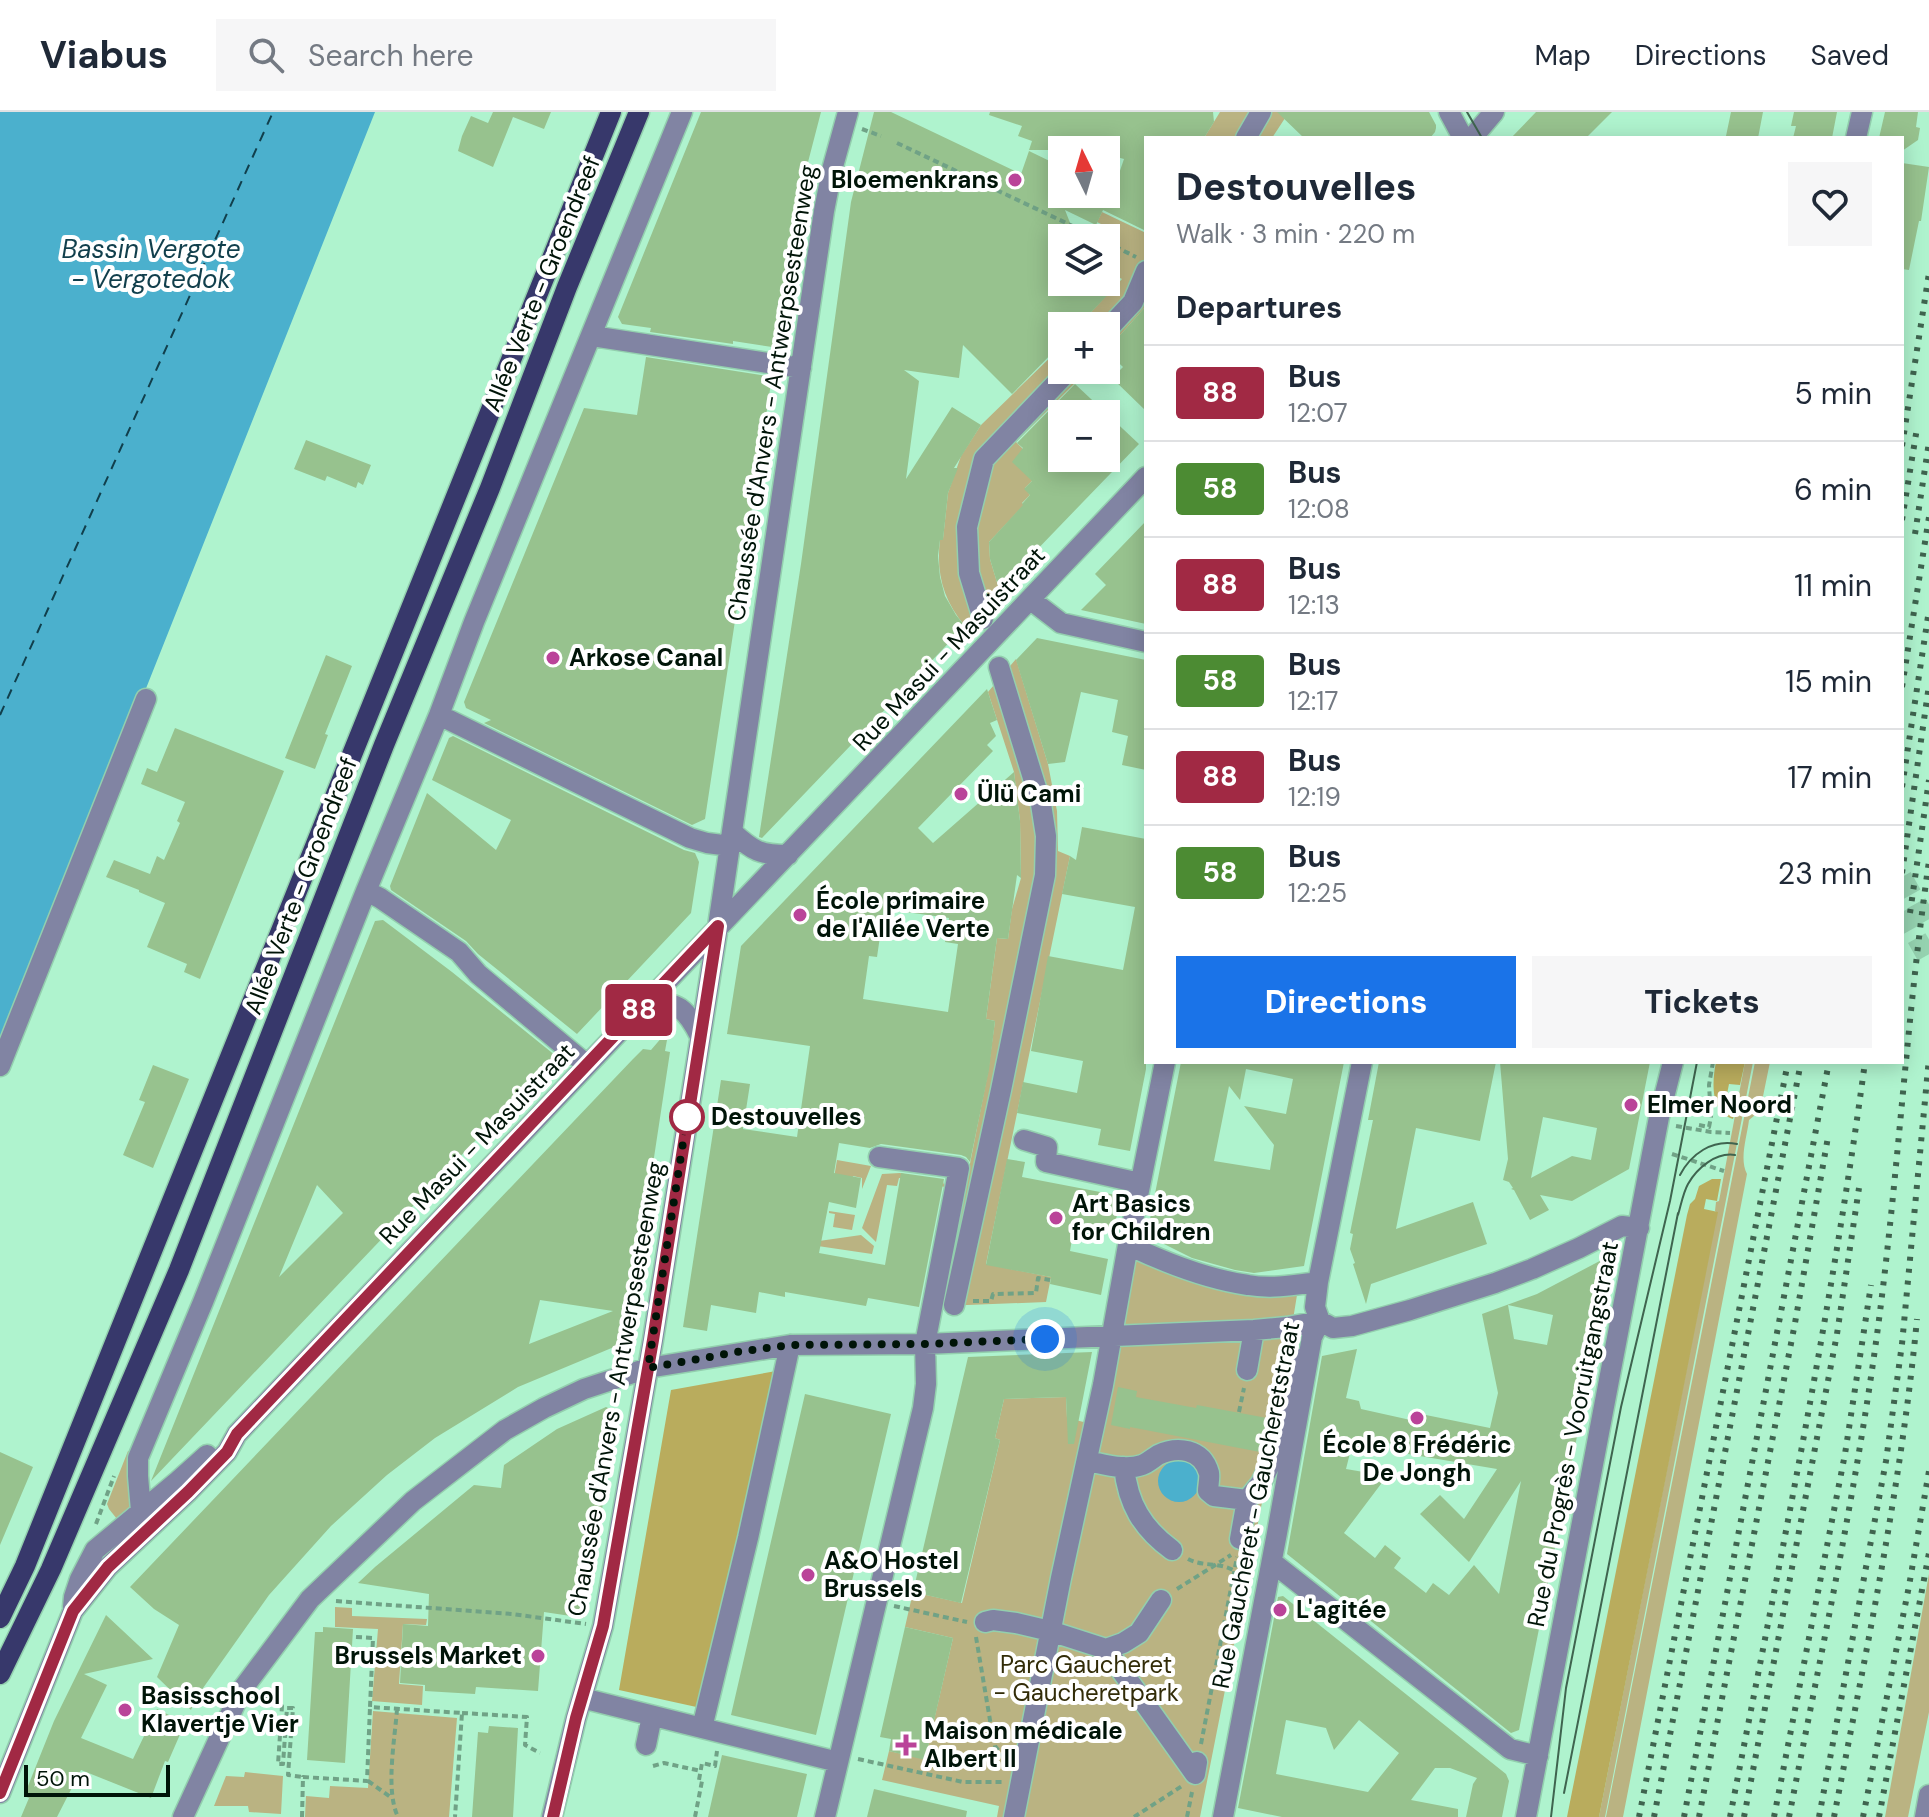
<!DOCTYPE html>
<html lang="en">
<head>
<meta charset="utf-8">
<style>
	:root { --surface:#fff; --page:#f6f6f7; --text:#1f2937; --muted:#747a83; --line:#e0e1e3; --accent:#1a73e8 }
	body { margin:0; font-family:"DM Sans",sans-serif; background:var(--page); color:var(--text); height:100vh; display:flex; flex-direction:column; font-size:30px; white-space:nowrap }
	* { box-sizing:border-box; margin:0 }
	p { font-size:26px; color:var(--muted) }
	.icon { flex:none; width:44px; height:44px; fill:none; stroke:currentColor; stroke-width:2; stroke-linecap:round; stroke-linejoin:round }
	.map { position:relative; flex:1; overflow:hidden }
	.side { position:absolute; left:1144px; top:24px; width:760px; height:928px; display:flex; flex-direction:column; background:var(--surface); border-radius:0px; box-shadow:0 4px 20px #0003 }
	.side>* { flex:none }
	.badge { padding:0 16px; border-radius:6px; font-size:28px; line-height:52px }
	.needle { width:52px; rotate:355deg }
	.buttons { position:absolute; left:1048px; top:24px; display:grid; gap:16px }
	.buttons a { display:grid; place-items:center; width:72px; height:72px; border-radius:0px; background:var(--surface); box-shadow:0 4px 20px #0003; font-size:40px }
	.scale { position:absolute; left:24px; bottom:20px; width:146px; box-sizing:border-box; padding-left:8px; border:4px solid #001408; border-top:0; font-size:22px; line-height:28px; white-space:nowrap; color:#001408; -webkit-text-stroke:6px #fff; paint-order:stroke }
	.you { position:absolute; width:40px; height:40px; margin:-20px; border:6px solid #fff; border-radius:50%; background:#1a73e8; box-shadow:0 0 0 12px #1a73e833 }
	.map>.badge { position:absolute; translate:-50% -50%; box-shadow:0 0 0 4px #fff }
	h2 { padding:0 32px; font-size:30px; line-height:72px }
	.round { display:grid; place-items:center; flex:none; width:84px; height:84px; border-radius:0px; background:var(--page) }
	.summary { display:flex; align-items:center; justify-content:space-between; height:136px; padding:0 32px }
	h1 { font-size:38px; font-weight:800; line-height:60px }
	.primary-button { display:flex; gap:16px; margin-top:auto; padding:16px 32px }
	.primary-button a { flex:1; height:92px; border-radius:0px; background:var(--accent); color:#fff; font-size:32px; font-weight:800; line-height:92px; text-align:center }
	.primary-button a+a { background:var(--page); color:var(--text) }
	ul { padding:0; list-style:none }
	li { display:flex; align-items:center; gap:24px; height:96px; padding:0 32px; border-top:2px solid var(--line) }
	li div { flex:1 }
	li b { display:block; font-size:30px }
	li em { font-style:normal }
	li .badge { min-width:88px; font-weight:700; text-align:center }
	header { display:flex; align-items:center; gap:48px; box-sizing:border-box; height:112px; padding:0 40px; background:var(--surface); border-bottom:2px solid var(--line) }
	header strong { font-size:38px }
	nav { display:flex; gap:44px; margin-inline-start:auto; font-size:28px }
	.search { width:560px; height:72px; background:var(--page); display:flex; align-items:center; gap:20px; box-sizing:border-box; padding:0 28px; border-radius:0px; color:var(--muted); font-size:30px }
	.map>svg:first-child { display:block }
</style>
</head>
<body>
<header>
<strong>Viabus</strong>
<div class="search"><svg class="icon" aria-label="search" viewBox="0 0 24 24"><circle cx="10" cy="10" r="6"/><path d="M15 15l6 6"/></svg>Search here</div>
<nav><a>Map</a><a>Directions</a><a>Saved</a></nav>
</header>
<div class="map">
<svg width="1929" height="1705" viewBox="0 0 1929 1705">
	<rect width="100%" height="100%" fill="#aff3ce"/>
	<path fill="#bab382" d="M1220,0H1289L1272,26H1204Z
		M1102,100L1146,121V194L1106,239V214H1078L1122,167L1106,159V126H1094L1101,112L1097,110Z
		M1062,234V258H1088L1016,330L1024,338L1036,373L1032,369L1025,376L1030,383L1022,391L1024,393L989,430L990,447L999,477L965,514C943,488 936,461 940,428L943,427L948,381L961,344L981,313Z
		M1016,547L1048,652L1057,699L1058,739L1070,744L986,1152L1051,1165L1046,1190L942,1194L988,960L995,909L986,907L997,826L1008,827L1012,797L1021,766L1020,709L1014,660L988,580Z
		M1745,950H1753L1605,1705H1599L1717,1101L1715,1099L1716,1090L1719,1089Z
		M1755,950H1770L1760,999L1749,1008C1747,1025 1739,1047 1747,1062L1623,1705H1606Z
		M837,1048L871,1054L862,1077V1066L853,1064L850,1075L833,1072Z
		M900,1061L943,1070L945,1075L899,1066L897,1074L887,1073L876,1130L862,1116L882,1062Z
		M829,1099L855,1103L852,1118L833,1115L835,1102L829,1101Z
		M861,1123L874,1134L872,1142L811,1133L812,1130Z
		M1130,1146L1212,1171L1297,1183L1269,1355L1200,1705H997L999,1694L882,1668L889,1639L925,1647L953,1526L905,1515L913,1480L962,1491L1000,1328L995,1326L1004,1287L1066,1285L1067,1306L1096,1313Z
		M128,1339H129L128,1356L132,1394L117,1407L109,1397L107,1392Z
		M1929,1462V1600L1908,1705H1885Z
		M335,1495L352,1496V1504L427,1507L426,1513L403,1512L399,1572L423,1574L422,1593L372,1589L378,1517L335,1515Z
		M373,1599L457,1606L449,1705H305L306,1684L329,1686L330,1674L368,1676Z
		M245,1660L283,1664L281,1702L249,1700L248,1694H214L226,1664L244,1665Z"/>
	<path fill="#b9ac5d" d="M1716,950H1745L1740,973L1729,972L1727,982L1738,985L1733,1007C1710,1000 1712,970 1716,950Z
		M1712,1067H1721L1717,1089L1706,1087L1704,1097L1718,1100L1599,1705H1567L1687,1103L1690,1092L1695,1087L1699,1074Z
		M776,1259L701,1596L619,1578L671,1278Z"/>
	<path fill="#4bb0cd" d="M0,0H375L0,944Z
		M1158 1369a21 21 0 1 1 42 0a21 21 0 1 1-42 0Z"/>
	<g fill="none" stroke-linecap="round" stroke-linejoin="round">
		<path stroke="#113f4c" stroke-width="2" stroke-dasharray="10 8" stroke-linecap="butt" d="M0,603L273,0"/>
	</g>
	<path fill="#97c28e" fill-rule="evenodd" d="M493,0H551L544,17L513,5L493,55L458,39L462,24L471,4L488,11Z
		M701,0H821L800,81L777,231L772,235L733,229V232L650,220L651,216L622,212L618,205Z
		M874,0H891L1021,62L1029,39L1062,55V82H1106V76L1113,79L1124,47L1113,44L1116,35L1086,24L1082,38H1029L1032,29L1018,24L1022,14L989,3L990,0H1213L1214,10L1204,26H1146V119L1103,98L1096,113L1065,98L1076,126H1062V170H1120L1078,214H1062V231L1012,282L963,233L959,266L904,258L919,269L906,367L952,295L981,313L954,356H958L948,381L943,428H940L938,444L940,465L945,484L956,503L965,514L762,726L759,725L801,452L851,90Z
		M1277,0H1429L1436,13V16L1435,20L1430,26H1304Z
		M1536,0H1612L1586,26H1511Z
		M1731,0H1763L1758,26L1726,24Z
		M1794,0H1837L1832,26H1793L1796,14H1791Z
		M1885,0H1918L1916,15L1920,16L1918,28L1902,39V26H1879Z
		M1902,51L1929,55L1921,109H1919L1909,158L1902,157Z
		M1146,194V299L1112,266L1123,255L1106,239Z
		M646,245L767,264L771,271L705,707L692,713L484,611L491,608L466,596L464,590L584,296L637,303Z
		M1075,272L1139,332L999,477L990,447L989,430L1023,393L1022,392L1030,383L1024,377L1032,369L1012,350L1023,336L1017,331ZM1062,302H1106V346H1062Z
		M306,328L371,353L363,373L358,370L356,376L327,364L325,369L294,357Z
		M1146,409V512L1081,498L1106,473L1095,462Z
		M1037,526L1146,548V658L1122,653L1128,624L1112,620L1118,588L1081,580L1065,650L1048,652L1016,548Z
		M326,543L352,554L325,622L328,623L315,657L285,646Z
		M987,577L997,608L990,611L996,624L987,633L993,639L918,716L933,731L1014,660L1020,709L1021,766L1017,763L1008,827L997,826L986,907L995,909L989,958L970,1050L966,1045L961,1043L881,1032L870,1036L839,1031L834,1061L861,1066L856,1096L829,1090L819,1141L885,1153L901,1061L944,1067L919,1195L868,1186L866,1194L785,1180V1185L759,1180L756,1201L711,1193L707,1219L683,1215L721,968L750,972L743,1017L797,1025L810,934L727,922L741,834ZM884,797L949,806L945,830L958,832L948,900L863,887L869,844L877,845Z
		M175,616L284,659L200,867L184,860L187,852L147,835L165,791L139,780V778L106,765L114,748L150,762L157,744L164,748L180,711L177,709L185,690L141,672L147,656L157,660Z
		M453,624L684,738L695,741L699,750L691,801L577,922L478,842L466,829L391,778L390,774L427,681L496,738L511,708L432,668L449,626Z
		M1082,715L1146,727V957L1130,1039L1098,1033L1101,1017L1017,1001L1023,970L1077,981L1083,949L1031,939L1048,844L1123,858L1135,795L1062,782L1070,744L1076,748Z
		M383,808L452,860L556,944L151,1369L375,809ZM317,1073L343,1101L279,1165Z
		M669,917L665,939L670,940L626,1230L518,1275L435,1326L387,1363L331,1414L269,1483L196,1586L191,1598L157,1565L179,1513L154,1497L130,1475L633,947L643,937L651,938ZM540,1188L613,1199L529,1232Z
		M1181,950H1344L1304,1154L1254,1161L1235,1158L1192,1146L1160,1130L1161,1128L1149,1122L1155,1108L1150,1107ZM1246,957L1293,967L1286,1002L1244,994L1274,1033L1270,1058L1214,1049L1229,974L1240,988Z
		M1379,950H1496L1480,1029L1416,1016L1396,1117L1473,1090L1487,1132L1371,1172L1366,1192L1353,1152L1355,1151L1350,1137L1353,1122L1350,1121L1373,1008H1368Z
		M1500,950H1650L1629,1057L1572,1089L1540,1083L1549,1098L1530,1108L1514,1078L1511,1077L1513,1076L1509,1070L1503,1068L1508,1047ZM1543,1005L1597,1016L1591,1048L1572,1044L1531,1066Z
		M153,953L189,967L153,1056L123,1043L145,990L139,988Z
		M1007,1047L1025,1050L1022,1065L1121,1084L1114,1117L1075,1110L1070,1139L1108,1147L1101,1183L1050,1172L1051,1165L986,1153Z
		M1613,1142L1519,1618L1511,1621L1287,1442L1322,1244L1357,1237L1346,1286L1359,1289L1361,1297L1415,1309L1416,1301L1490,1316L1498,1281L1482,1202L1537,1182ZM1508,1193L1553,1203L1547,1233L1514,1227ZM1354,1325L1410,1335L1408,1342L1497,1357L1464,1407L1440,1383L1420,1402L1469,1450L1521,1369L1499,1482L1474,1453L1449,1483L1433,1471L1426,1481L1394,1456L1401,1446L1385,1433L1375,1446L1344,1421L1387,1364L1346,1357Z
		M1092,1240L1074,1332H1068L1066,1285L1004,1287L995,1326L1000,1328L961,1491L913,1480L968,1245Z
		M1118,1275L1137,1279L1136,1285L1196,1296L1197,1293L1267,1306L1260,1340L1130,1315V1317L1111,1313Z
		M805,1282L891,1302L816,1623L731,1603Z
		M606,1295L614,1299V1303L593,1469H590L584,1506L544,1500L538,1579L476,1575L475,1582L425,1579V1573L400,1571L403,1512L428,1514L429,1482L358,1471L375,1455L474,1373L501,1376L504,1353L557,1317Z
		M0,1340L33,1355L0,1433Z
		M1283,1484L1506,1662L1509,1669L1502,1705H1466L1473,1672L1477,1666L1450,1656H1435L1411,1688L1458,1697V1705H1282L1238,1696L1278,1485ZM1286,1608L1326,1616L1334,1638L1359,1608L1399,1641L1368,1680L1276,1662Z
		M106,1503L153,1547L84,1562L107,1573L81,1626L133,1647L157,1597L185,1611L168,1650L165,1649L151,1686L81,1658L57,1705H21L29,1686L24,1684L54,1609Z
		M323,1515L353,1517L345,1651L307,1648L315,1520H323Z
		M905,1515L953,1526L925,1648L889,1639L891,1627L880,1625Z
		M489,1614L518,1616L513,1705H472L478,1620L488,1621Z
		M722,1643L807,1662L797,1705H708Z
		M874,1677L967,1699L966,1705H867Z"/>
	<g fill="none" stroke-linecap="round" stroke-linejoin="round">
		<path stroke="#95d2b0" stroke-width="20" stroke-dasharray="20 10" stroke-linecap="butt" d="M1902,765L1929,813
			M1902,800L1929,848"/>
		<g stroke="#93cfae" stroke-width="23">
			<path id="minor" d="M1449,0L1463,26
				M1246,26L1261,0
				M1472,26L1494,0
				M1856,26L1862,0
				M1106,219L1133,190L1146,159
				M592,224L801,256
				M1031,488L1061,511L1146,530
				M983,507L969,461L967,415L984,347L1069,258
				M439,603L690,726L707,731L730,734
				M732,720C753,739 760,743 788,743
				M366,779L380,786L459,840L478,862L587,953
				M647,889C678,890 686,896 700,924
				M0,954L146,587
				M1024,1028L1047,1035L1046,1050L1140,1071
				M1128,1133C1166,1151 1206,1167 1248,1173C1271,1177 1295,1173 1318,1170
				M954,1193L1001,978L1045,763L1046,724L1041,692L999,555
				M1247,1258L1254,1218
				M1087,1349C1104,1352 1125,1359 1142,1353C1148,1351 1153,1346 1158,1343C1177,1334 1202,1336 1209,1361C1210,1366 1208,1374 1208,1379L1214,1384L1247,1388
				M1124,1355C1128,1392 1142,1416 1172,1438
				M143,1422L138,1364V1346L203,1190L366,779L439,603L474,510L682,0
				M1240,1427L1247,1388L1261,1371L1276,1340L1295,1246
				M1272,1450L1510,1637L1538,1644
				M73,1495L74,1485L80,1467L95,1438L178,1369L207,1343
				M985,1510L993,1508L1016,1511L1050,1519L1106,1537L1123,1531L1139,1521L1161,1488
				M1106,1537L1195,1662L1197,1650
				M582,1586L838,1650
				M702,1616L748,1426L790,1233
				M646,1633L652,1604
				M0,1681L73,1499L108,1455L188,1380L227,1340L237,1322L1146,365
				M183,1705L241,1579L310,1487L413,1389L505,1318L544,1296L584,1277L648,1256L790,1233L925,1232L1254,1218L1287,1215L1320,1209L1333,1216L1352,1214L1410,1198L1495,1171L1532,1157L1579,1136L1622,1114L1639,1116
				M552,1705L576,1606L603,1514L653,1228L718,814L824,99L832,58L848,0
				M825,1705L923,1296L926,1272L925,1232L959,1056L879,1045
				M1014,1705L1061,1466L1103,1273L1128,1133L1165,950
				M1223,1705L1277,1421L1312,1225L1320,1209L1315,1195L1318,1170L1362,950
				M1526,1705L1659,1005L1673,950
				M1925,1705L1929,1683"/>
		</g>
		<g stroke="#93cfae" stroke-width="23">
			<path id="major" d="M0,1506L25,1454L611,0
				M0,1562L51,1457L179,1158L384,633L490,376L567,175L639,0"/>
		</g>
		<path stroke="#70a286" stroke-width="4" stroke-dasharray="6 4" stroke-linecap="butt" d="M862,17L881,24
			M897,31L1098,126
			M1106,130L1136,145
			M1699,1013L1709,1015L1711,1005L1709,973L1713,950
			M1676,1014L1711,1020L1730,1021
			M1672,1042L1724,1059
			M973,1189H991L993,1182L1036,1181L1038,1166L1050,1168
			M1239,1300L1244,1276
			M96,1412L114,1364
			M1188,1447C1203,1455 1219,1450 1233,1458
			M1177,1477L1231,1443
			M336,1489L512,1502L586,1512
			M894,1494L967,1510
			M356,1525L373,1526L370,1595L462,1601L455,1705
			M976,1525L992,1620L995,1634L1005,1647
			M264,1584L282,1594L278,1652H283L287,1596H293L288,1663L303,1665
			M397,1597C395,1627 385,1678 398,1705
			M462,1601L527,1605L525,1633L540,1641
			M1201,1632L1237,1445
			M858,1647L963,1670H1003
			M653,1654L664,1651L701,1659
			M368,1669L392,1686
			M302,1705L303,1665L367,1669L370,1595
			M695,1705L702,1669L699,1668L702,1651L715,1654L717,1639
			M1134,1705L1182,1674
			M1187,1705L1192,1680"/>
		<use href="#minor" stroke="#8184a3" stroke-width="20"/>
		<use href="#major" stroke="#37386b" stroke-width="20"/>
		<path stroke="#3f644f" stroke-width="2" d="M1467,0L1482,26
			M1680,1063C1691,1042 1712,1027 1737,1032
			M1678,1103C1681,1093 1683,1081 1688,1072C1697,1056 1716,1040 1735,1043
			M1564,1681L1678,1101
			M1551,1705L1566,1576L1621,1295L1670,1089L1697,950"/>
		<path stroke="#3f644f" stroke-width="6" stroke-dasharray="4 8" stroke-linecap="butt" d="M1902,334L1929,161
			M1902,408L1917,316
			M1915,422L1929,330
			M1902,575L1929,405
			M1902,675L1929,498
			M1902,761L1929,573
			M1910,801L1929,668
			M1639,1705L1788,950
			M1654,1705L1801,950
			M1684,1705L1829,950
			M1699,1705L1795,1211L1828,1025
			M1730,1705C1779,1454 1831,1203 1865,950
			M1744,1705L1837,1222L1859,1076
			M1774,1705L1845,1342L1871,1173
			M1789,1705C1820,1547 1854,1389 1876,1230C1898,1070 1906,909 1929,749
			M1819,1705L1886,1349L1902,1232L1929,946
			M1834,1705C1866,1540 1901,1375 1917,1207
			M1863,1705L1909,1474L1929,1359
			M1879,1705L1929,1441"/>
	</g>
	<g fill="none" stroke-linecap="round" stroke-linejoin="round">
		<g stroke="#fff" stroke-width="18">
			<path id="line" d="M0,1681L73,1499L108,1455L188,1380L227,1340L237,1322L718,814L653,1228L603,1514L576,1606L553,1705"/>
		</g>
		<use href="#line" stroke="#a12944" stroke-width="12"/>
		<path stroke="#001408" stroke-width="8" stroke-dasharray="0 14.4" d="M687,1005L648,1256L737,1240L790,1233L925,1232L1045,1227"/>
	</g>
	<g fill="#ba4399" stroke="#fff" stroke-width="3">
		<circle cx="1015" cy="68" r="8"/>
		<circle cx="553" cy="546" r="8"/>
		<circle cx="961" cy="682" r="8"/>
		<circle cx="800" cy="803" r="8"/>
		<circle cx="1631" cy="993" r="8"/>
		<circle cx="1056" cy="1106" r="8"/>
		<circle cx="1417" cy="1306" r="8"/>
		<circle cx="808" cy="1463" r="8"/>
		<circle cx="1280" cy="1498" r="8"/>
		<circle cx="538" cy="1544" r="8"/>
		<circle cx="125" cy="1598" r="8"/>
		<path d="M902 1621h8v8h8v8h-8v8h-8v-8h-8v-8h8z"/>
	</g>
	<circle fill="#fff" stroke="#a12944" stroke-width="4" cx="687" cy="1005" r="16"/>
	<g text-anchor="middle" stroke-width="8" stroke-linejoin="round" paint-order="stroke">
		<g font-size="24" font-weight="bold" fill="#001408" stroke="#fff" text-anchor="start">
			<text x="999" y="76" text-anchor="end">Bloemenkrans</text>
			<text x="569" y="554">Arkose Canal</text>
			<text x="977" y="690">Ülü Cami</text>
			<text x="816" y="797">École primaire<tspan x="816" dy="28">de l'Allée Verte</tspan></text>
			<text x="1647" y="1001">Elmer Noord</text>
			<text x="1072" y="1100">Art Basics<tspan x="1072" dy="28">for Children</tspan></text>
			<text x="1417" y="1341" text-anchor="middle">École 8 Frédéric<tspan x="1417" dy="28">De Jongh</tspan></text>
			<text x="824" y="1457">A&amp;O Hostel<tspan x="824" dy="28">Brussels</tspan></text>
			<text x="1296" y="1506">L'agitée</text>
			<text x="522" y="1552" text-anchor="end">Brussels Market</text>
			<text x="141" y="1592">Basisschool<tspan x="141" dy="28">Klavertje Vier</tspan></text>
			<text x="924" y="1627">Maison médicale<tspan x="924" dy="28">Albert II</tspan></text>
		</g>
		<g font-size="24" fill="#001408" stroke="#fff">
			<text transform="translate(542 172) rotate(-68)" y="8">Allée Verte - Groendreef</text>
			<text transform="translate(772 281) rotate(-81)" y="8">Chaussée d'Anvers - Antwerpsesteenweg</text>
			<text transform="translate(949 537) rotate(-47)" y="8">Rue Masui - Masuistraat</text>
			<text transform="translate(301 774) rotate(-69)" y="8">Allée Verte - Groendreef</text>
			<text transform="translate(477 1032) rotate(-46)" y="8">Rue Masui - Masuistraat</text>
			<text transform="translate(616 1277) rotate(-80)" y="8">Chaussée d'Anvers - Antwerpsesteenweg</text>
			<text transform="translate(1573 1322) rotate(-79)" y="8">Rue du Progrès - Vooruitgangstraat</text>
			<text transform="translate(1256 1393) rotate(-79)" y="8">Rue Gaucheret - Gaucheretstraat</text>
		</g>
		<g font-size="24" font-weight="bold" fill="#001408" stroke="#fff" text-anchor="start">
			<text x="711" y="1013">Destouvelles</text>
		</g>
		<g font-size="24" fill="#322c08" stroke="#fff">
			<text x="1086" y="1561">Parc Gaucheret<tspan x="1086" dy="28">- Gaucheretpark</tspan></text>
		</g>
		<g font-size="26" font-style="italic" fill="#113f4c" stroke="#fff">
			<text x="151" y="146">Bassin Vergote<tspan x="151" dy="30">- Vergotedok</tspan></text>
		</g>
	</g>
</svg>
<div class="buttons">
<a><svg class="needle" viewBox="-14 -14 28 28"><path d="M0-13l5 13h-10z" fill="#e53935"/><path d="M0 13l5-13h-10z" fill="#747a83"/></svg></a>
<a><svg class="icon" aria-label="layers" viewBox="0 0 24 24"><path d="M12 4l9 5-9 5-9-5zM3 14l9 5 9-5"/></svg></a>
<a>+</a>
<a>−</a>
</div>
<div class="scale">50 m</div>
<div class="you" style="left:1045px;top:1227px"></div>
<b class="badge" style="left:639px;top:898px;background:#a12944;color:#fff">88</b>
<section class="side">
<div class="summary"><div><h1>Destouvelles</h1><p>Walk · 3 min · 220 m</p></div><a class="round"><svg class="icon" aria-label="heart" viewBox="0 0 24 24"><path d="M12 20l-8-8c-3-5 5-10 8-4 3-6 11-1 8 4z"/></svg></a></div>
<h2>Departures</h2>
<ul>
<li><span class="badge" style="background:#a12944;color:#fff">88</span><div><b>Bus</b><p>12:07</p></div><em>5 min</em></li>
<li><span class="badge" style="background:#4c8b33;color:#fff">58</span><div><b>Bus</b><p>12:08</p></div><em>6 min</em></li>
<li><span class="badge" style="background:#a12944;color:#fff">88</span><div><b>Bus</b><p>12:13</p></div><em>11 min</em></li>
<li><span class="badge" style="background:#4c8b33;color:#fff">58</span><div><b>Bus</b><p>12:17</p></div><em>15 min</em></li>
<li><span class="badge" style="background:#a12944;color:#fff">88</span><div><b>Bus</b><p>12:19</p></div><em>17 min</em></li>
<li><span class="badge" style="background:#4c8b33;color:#fff">58</span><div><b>Bus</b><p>12:25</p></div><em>23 min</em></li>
</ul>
<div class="primary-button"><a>Directions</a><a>Tickets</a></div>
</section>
</div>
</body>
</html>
